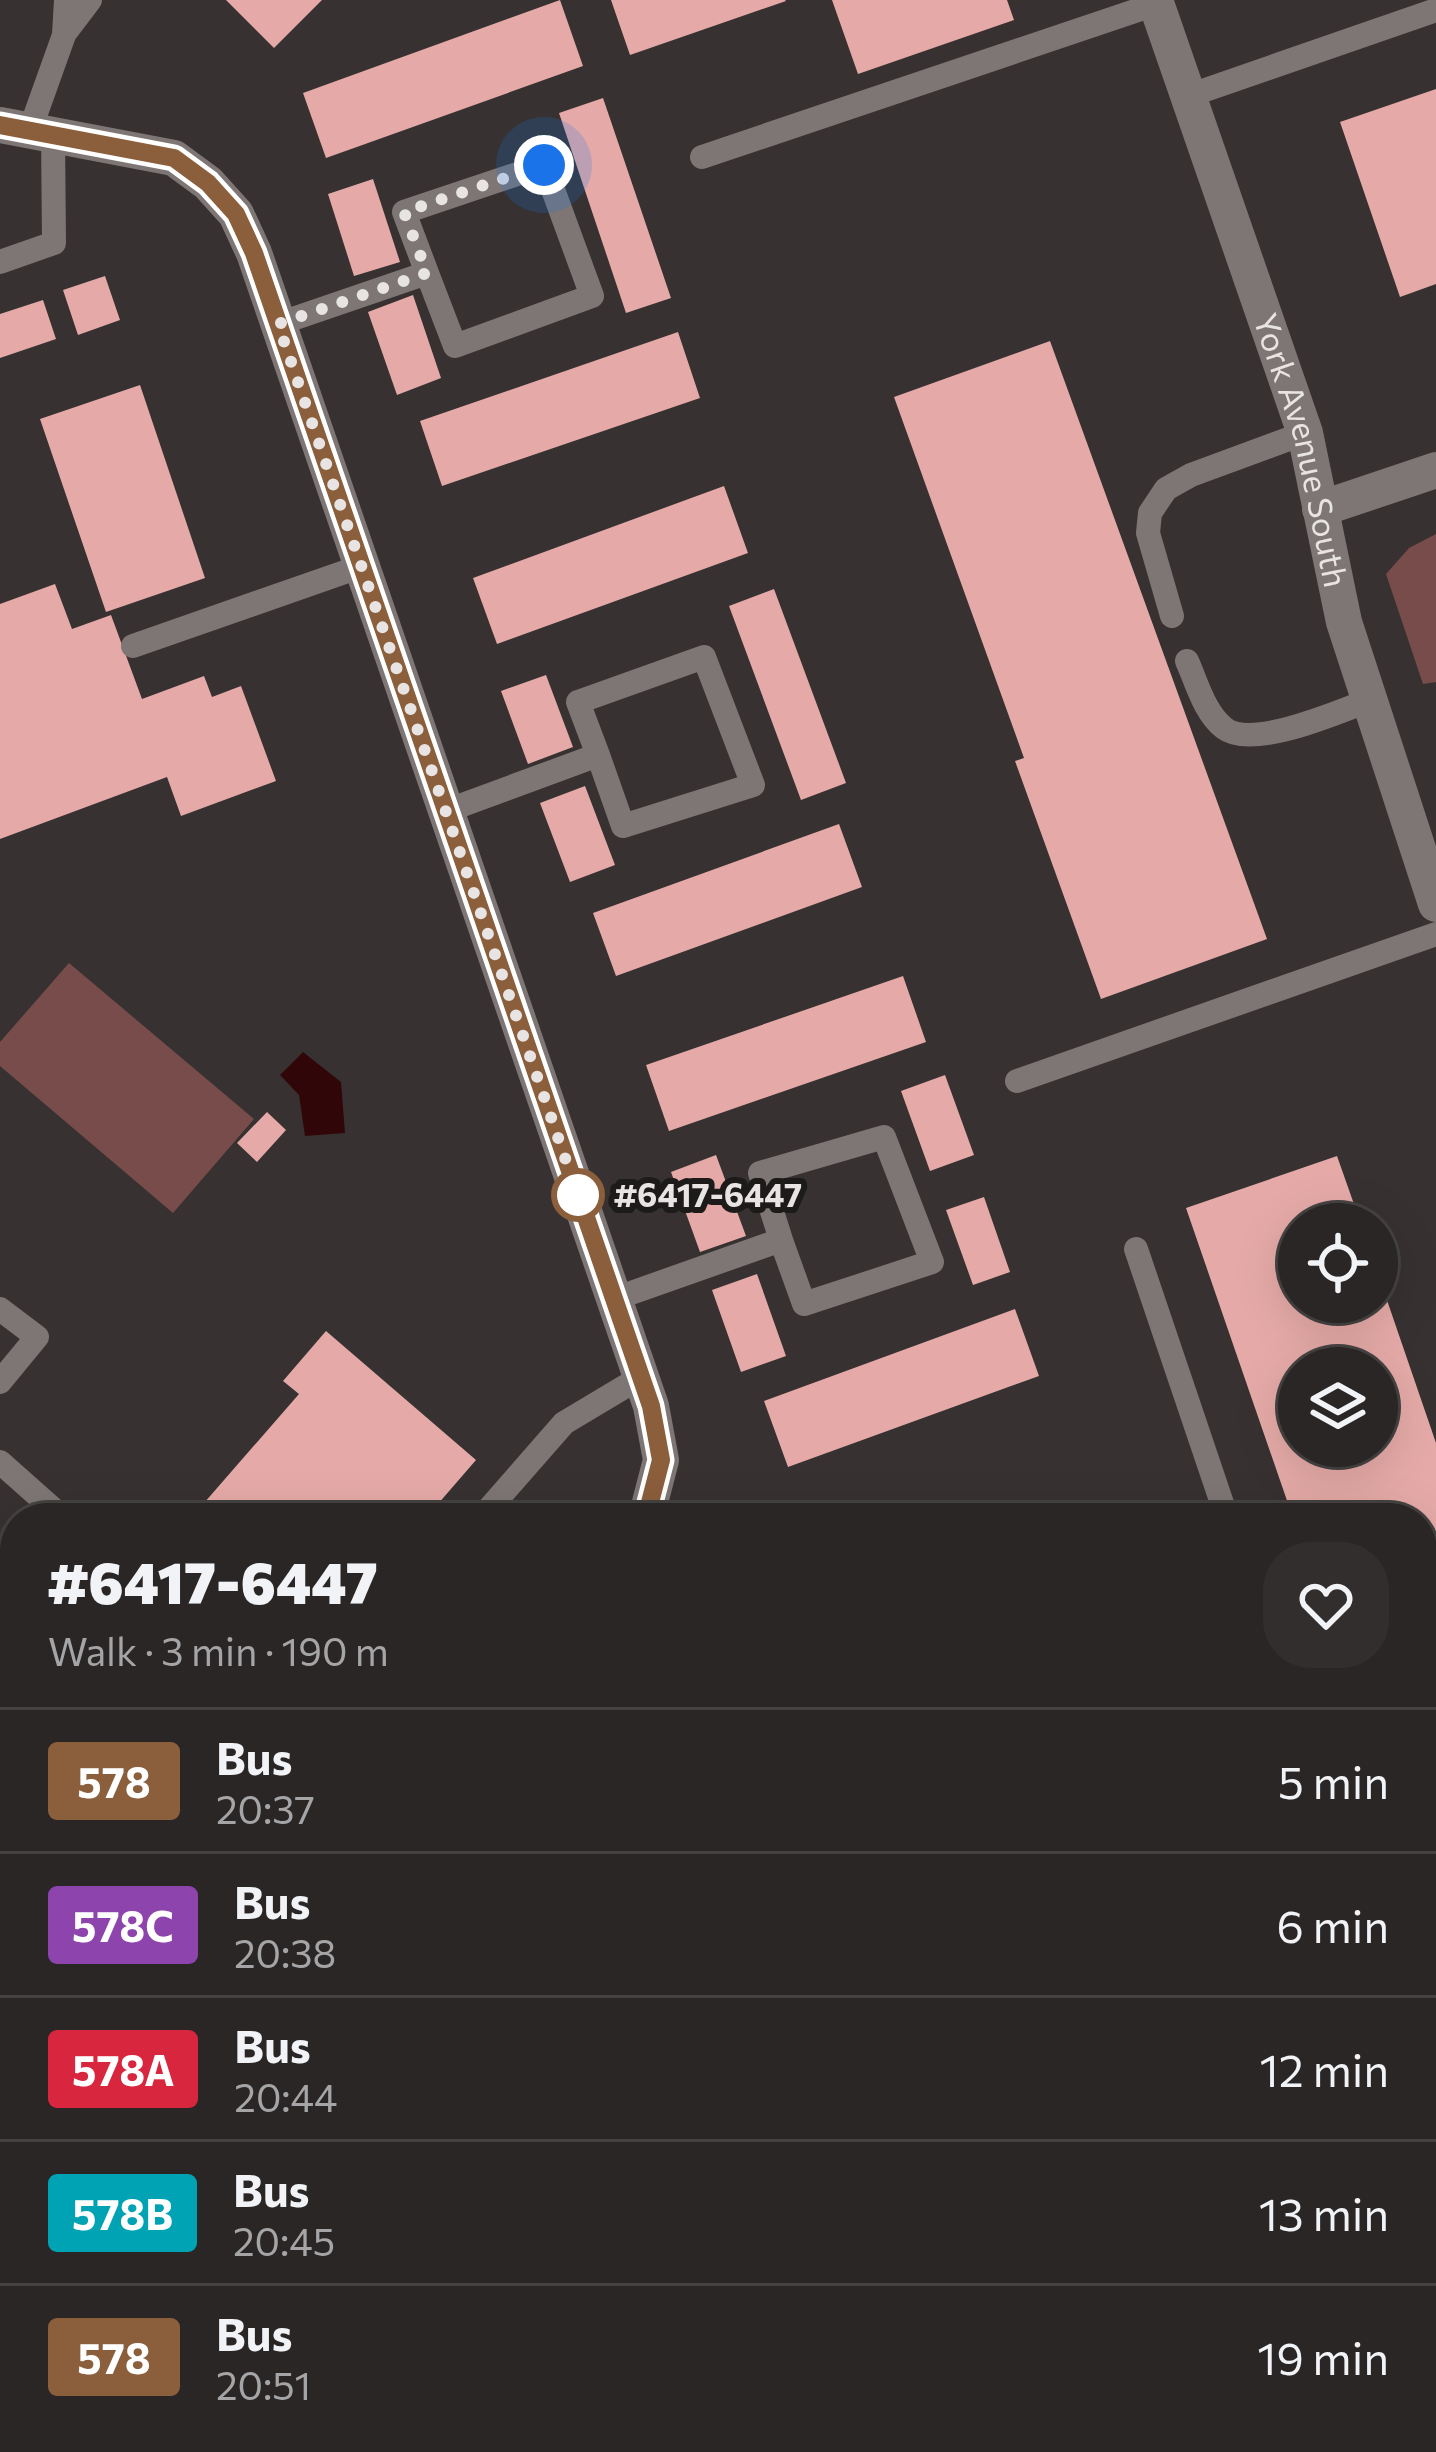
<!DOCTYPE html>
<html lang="en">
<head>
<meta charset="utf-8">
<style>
	:root { --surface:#292625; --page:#312e2d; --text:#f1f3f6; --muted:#a5a5a7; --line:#454342 }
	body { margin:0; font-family:Commissioner,sans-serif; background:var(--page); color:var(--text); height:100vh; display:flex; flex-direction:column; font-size:45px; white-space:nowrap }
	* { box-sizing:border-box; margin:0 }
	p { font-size:39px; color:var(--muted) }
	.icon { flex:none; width:66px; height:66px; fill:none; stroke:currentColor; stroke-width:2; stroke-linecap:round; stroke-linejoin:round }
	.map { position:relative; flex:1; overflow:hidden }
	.drawer { position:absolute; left:0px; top:1503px; width:1437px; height:951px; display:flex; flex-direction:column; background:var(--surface); border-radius:48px 48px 0 0; box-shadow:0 12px 48px #0002,0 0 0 3px var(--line) }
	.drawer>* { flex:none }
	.badge { padding:0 24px; border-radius:9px; font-size:42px; line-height:78px }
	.fabs { position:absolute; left:1278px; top:1203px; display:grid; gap:24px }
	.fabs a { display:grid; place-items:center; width:120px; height:120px; border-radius:50%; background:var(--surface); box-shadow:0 12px 48px #0002,0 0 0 3px var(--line); font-size:60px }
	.you { position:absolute; width:60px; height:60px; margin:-30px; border:9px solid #fff; border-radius:50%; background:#1a73e8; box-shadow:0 0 0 18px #1a73e833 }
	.map>.badge { position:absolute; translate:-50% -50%; box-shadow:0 0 0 6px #fff }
	.round { display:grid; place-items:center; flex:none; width:126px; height:126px; border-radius:48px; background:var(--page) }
	.headline { display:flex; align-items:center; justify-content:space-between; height:204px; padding:0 48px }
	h1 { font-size:57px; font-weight:800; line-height:90px }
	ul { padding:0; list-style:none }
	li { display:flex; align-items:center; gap:36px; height:144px; padding:0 48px; border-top:3px solid var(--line) }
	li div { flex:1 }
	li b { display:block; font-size:45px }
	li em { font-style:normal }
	li .badge { min-width:132px; font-weight:700; text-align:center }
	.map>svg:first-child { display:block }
</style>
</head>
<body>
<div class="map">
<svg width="1436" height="2452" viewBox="0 0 1436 2452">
	<rect width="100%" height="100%" fill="#373231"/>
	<path fill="#774c4a" d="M1436,534V682L1423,684L1386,574L1409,548Z
		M69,963L254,1119L173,1213L0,1066V1042Z"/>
	<path fill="#310608" d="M303,1052L341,1082L345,1133L305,1136L299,1095L280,1075Z"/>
	<path fill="#e5aaa7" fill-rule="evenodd" d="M226,0H322L274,48Z
		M560,0L583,66L326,158L303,93Z
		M611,0H785L786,1L630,55Z
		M832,0H1007L1014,20L858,74Z
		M1436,89V284L1400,297L1340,122Z
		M603,98L671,298L626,313L559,113Z
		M373,179L400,262L354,276L328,194Z
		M105,276L120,320L78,335L63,290Z
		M413,295L441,378L397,395L368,312Z
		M43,300L56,339L0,358V314Z
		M678,332L700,398L442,486L420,421Z
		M1050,341L1267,939L1101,999L1015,761L1024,758L894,397Z
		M140,385L205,578L106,612L40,419Z
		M724,486L748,553L497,644L473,578Z
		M55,584L72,629L111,615L142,699L204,676L212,697L241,686L276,781L181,816L167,777L0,839V604Z
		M774,589L846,783L801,800L729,606Z
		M546,675L573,747L528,764L501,691Z
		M585,786L615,865L570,882L540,803Z
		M839,824L862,887L616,976L593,913Z
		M903,976L926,1042L669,1131L646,1065Z
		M945,1075L974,1155L930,1171L901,1091Z
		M267,1112L286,1130L257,1162L237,1143Z
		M716,1155L746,1236L700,1252L671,1172Z
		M1337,1156L1361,1224H1299V1302H1377L1378,1274L1436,1443V1805L1422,1809V1518H1293L1186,1208ZM1299,1368H1377V1446H1299Z
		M984,1197L1010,1272L973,1285L946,1210Z
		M757,1274L786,1356L741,1372L712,1290Z
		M1015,1309L1039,1376L788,1467L764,1401Z
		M326,1331L476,1460L431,1512L415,1500L400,1518H191L299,1394L283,1381Z
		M0,1999L15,2039V2226L0,2231Z
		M294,2439H315L319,2452H258Z
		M598,2439H719V2440L684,2452H603Z
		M1235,2439H1312V2440L1276,2452H1239Z"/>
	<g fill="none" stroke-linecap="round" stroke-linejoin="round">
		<path stroke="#7d7675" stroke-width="24" d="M65,33L90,0
			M1188,96L1436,10
			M30,130L64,35L66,0
			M702,157L1156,4
			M0,262L54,243L53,134
			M278,324L427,273L404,212L544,165L592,296L455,346L427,273
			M1172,616L1148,533L1150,513L1166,489L1191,475L1305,433
			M133,646L362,566
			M1187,661C1197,683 1204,712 1224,728C1252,750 1338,712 1370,700
			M446,811L598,755L578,702L704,657L753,785L623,826L598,755
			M1017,1081L1436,934
			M1136,1249L1227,1518
			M614,1299L781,1240L760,1173L884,1137L932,1262L804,1304L781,1240
			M0,1309L37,1337L0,1382
			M0,1462L63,1518
			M481,1518L564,1423L641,1377
			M0,1626L15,1637
			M1422,1877L1436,1873
			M1422,1979L1436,1975
			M1422,2137L1436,2132
			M1422,2249L1436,2291
			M1011,2439L1015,2452
			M1152,2439L1156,2452
			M806,2452L841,2439"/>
		<g stroke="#7d7675" stroke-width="36">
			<path id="s1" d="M1155,0L1305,433L1344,622L1436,904"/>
			<path d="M0,125L174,158L208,183L236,214L254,253L651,1406L661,1460L646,1518"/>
			<path d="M1320,509L1436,470"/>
			<path d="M0,2410L15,2404"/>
			<path d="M468,2439L472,2452"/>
		</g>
	</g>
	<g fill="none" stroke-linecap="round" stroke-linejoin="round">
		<g stroke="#fff" stroke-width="27">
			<path id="line" d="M0,125L174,158L208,183L236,214L254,253L651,1406L661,1460L646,1518"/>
		</g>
		<use href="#line" stroke="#8b5e3c" stroke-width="18"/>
		<path stroke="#e8e4e4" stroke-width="12" stroke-dasharray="0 21.6" d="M544,165L404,212L427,273L278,324L583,1210L578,1195"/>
	</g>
	<circle fill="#fff" stroke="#8b5e3c" stroke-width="6" cx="578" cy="1195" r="24"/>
	<g text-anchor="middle" stroke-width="12" stroke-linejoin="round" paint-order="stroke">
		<g font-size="33" fill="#e8e4e4" stroke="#1d1a1a">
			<text dy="12" stroke="none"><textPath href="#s1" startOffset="474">York Avenue South</textPath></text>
		</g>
		<g font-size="33" font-weight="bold" fill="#e8e4e4" stroke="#1d1a1a" text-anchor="start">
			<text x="614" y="1207">#6417-6447</text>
		</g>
	</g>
</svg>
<div class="fabs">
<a><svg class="icon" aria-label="locate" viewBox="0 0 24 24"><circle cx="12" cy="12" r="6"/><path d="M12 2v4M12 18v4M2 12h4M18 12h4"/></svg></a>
<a><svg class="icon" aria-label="layers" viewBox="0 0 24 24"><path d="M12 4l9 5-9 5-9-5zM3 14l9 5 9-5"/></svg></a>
</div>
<div class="you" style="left:544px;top:165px"></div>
<section class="drawer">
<div class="headline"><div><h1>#6417-6447</h1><p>Walk · 3 min · 190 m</p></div><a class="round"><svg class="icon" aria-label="heart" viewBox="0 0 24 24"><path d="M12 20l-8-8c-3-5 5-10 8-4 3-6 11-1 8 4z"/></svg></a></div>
<ul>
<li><span class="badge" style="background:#8b5e3c;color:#fff">578</span><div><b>Bus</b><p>20:37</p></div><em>5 min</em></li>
<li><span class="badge" style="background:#8e44ad;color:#fff">578C</span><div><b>Bus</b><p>20:38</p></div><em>6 min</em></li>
<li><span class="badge" style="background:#d7263d;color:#fff">578A</span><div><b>Bus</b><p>20:44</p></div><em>12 min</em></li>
<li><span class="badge" style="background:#00a3b4;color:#fff">578B</span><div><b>Bus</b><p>20:45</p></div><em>13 min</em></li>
<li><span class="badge" style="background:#8b5e3c;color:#fff">578</span><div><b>Bus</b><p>20:51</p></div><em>19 min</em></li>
</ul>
</section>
</div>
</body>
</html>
